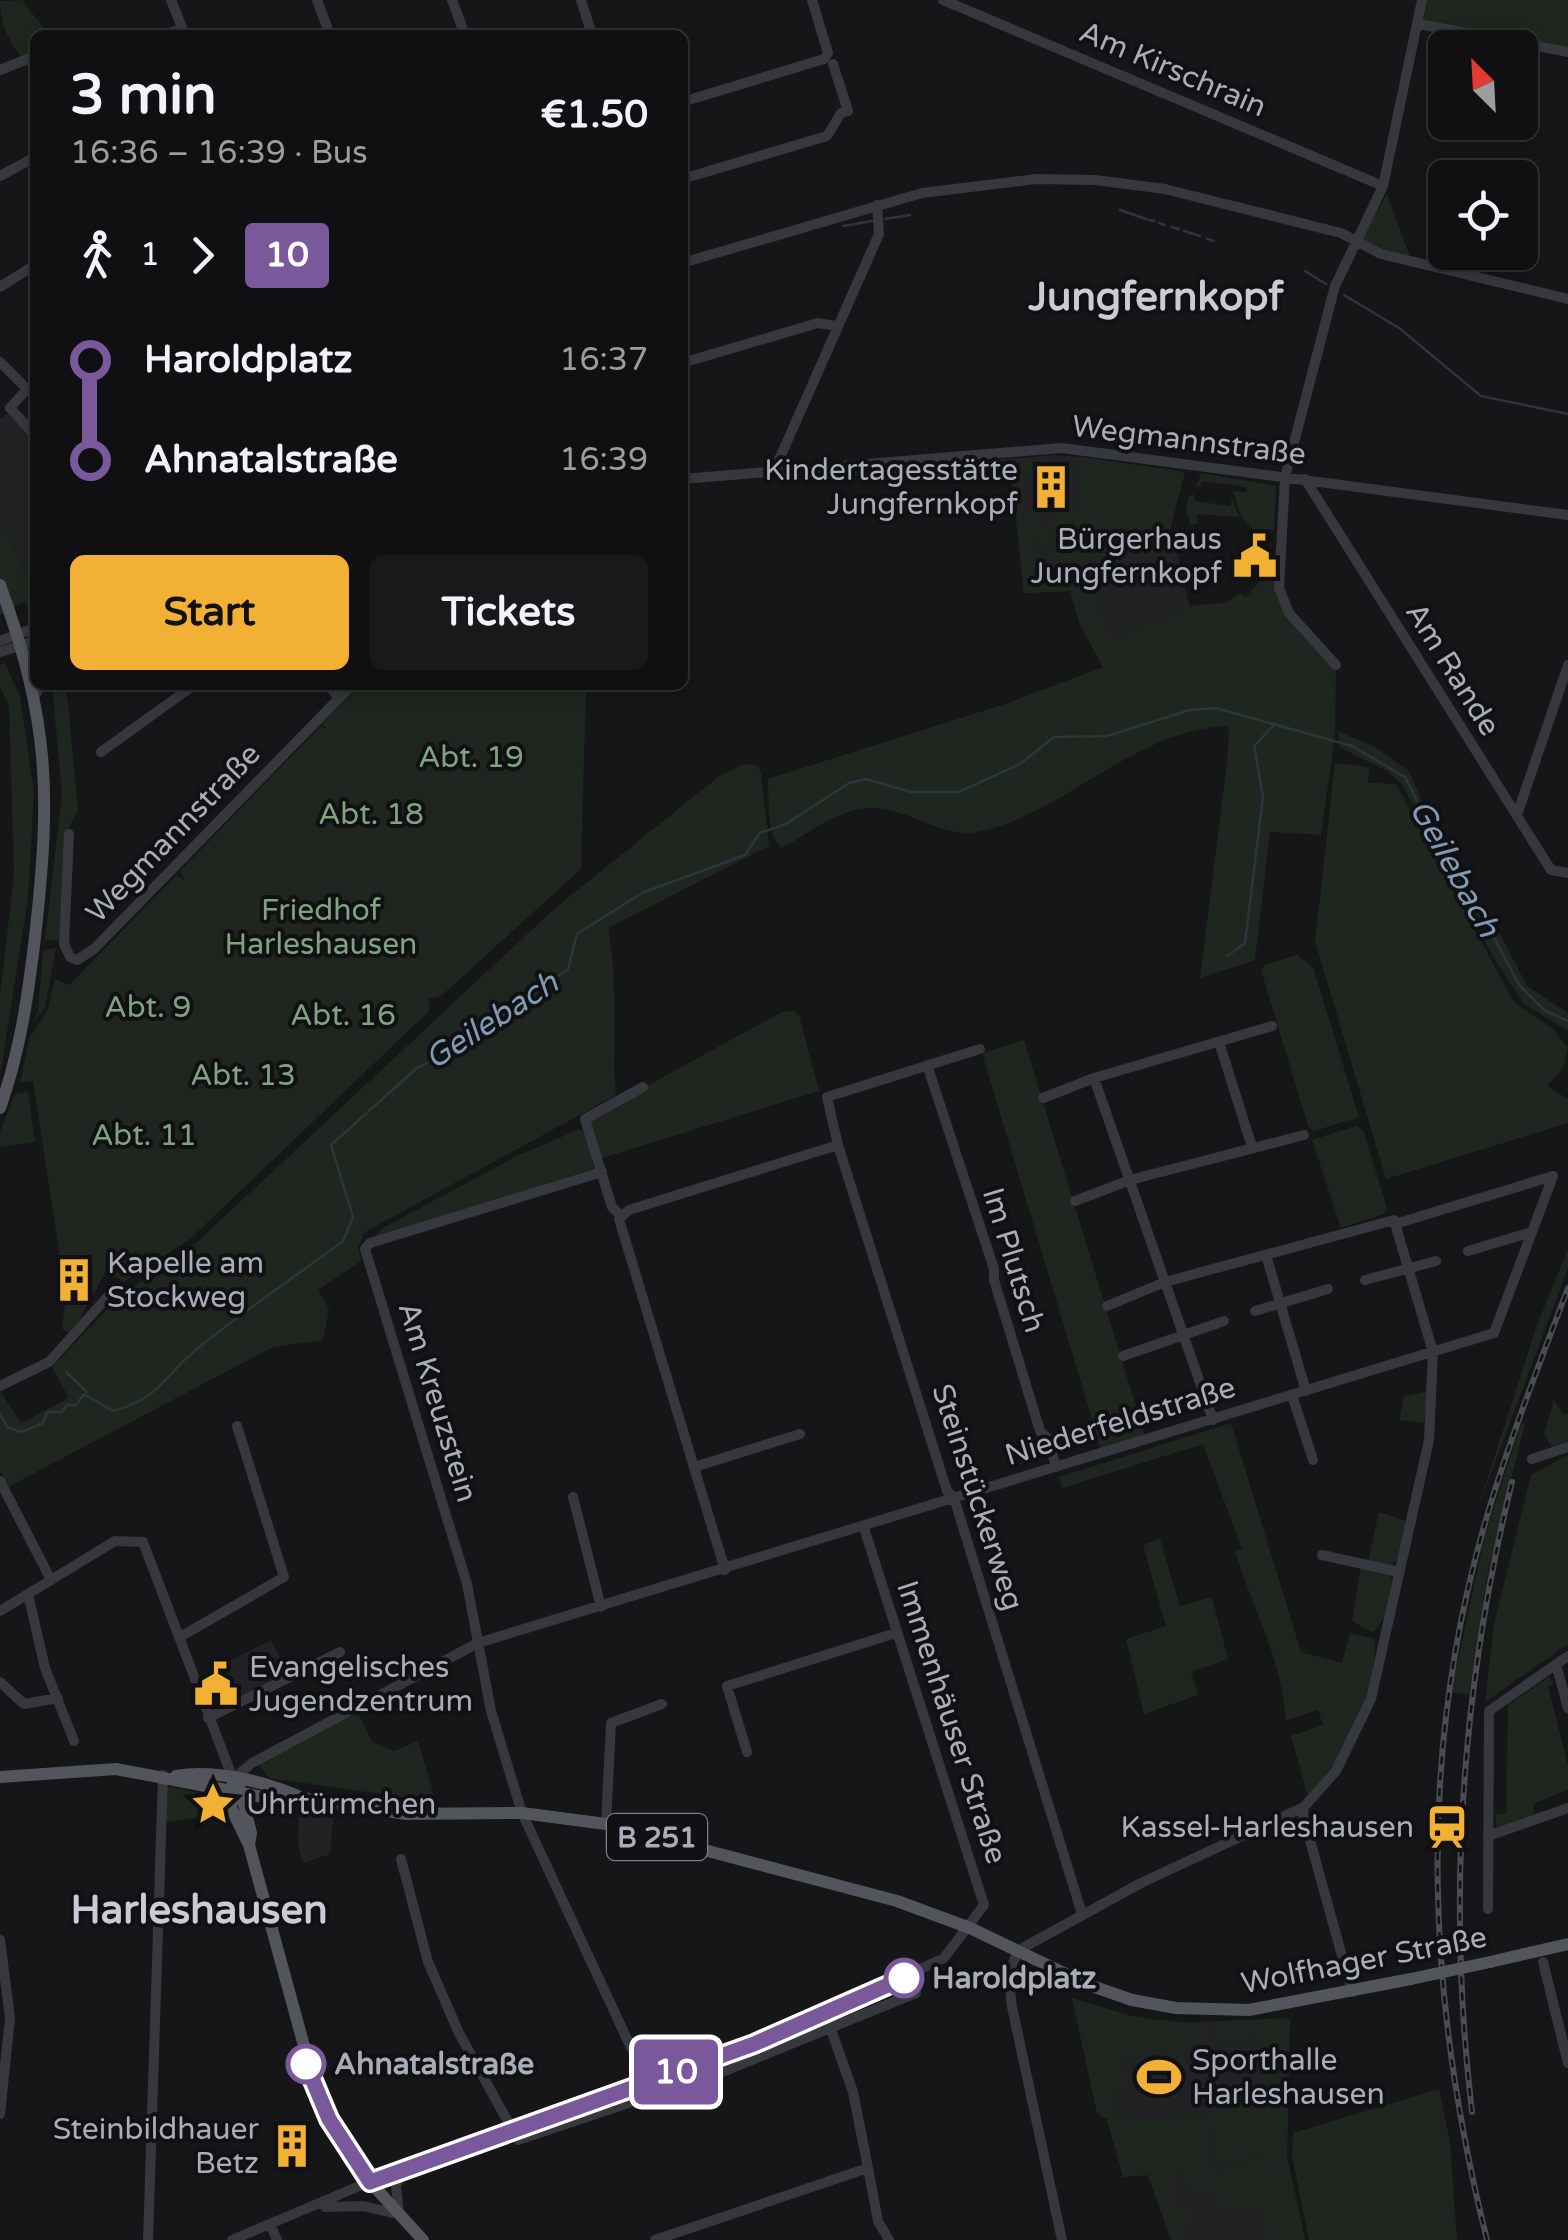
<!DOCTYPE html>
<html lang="en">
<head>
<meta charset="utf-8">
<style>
	:root { --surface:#101012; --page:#19191b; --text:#f1f3f6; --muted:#9c9d9f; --line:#303032; --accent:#f2b134 }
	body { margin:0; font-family:"Varela Round",sans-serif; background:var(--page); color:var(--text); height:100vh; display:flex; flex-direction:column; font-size:38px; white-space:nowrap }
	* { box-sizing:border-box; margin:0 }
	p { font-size:32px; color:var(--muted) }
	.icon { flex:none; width:55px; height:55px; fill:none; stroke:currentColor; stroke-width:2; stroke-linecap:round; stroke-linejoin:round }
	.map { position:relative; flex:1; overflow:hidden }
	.sheet { position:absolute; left:30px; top:30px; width:658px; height:660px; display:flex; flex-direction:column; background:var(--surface); border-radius:15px; box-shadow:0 5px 15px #0003,0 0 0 2px var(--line) }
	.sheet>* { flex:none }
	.badge { padding:0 20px; border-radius:8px; font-size:35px; line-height:65px }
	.needle { width:65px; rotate:336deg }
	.tools { position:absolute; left:1428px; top:30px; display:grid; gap:20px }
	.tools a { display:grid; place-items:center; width:110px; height:110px; border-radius:15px; background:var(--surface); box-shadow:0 5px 15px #0003,0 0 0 2px var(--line); font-size:50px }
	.map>.badge { position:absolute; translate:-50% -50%; box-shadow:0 0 0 5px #fff }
	.legs { display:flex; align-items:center; gap:15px; height:110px; padding:0 40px; font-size:32px }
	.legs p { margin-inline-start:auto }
	.overview { display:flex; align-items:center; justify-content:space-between; height:170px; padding:0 40px }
	h1 { font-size:55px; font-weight:800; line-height:75px }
	.action { display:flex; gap:20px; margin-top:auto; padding:20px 40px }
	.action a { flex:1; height:115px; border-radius:15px; background:var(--accent); color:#111; font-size:40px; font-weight:800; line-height:115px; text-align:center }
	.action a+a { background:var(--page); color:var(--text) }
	ul { padding:0 40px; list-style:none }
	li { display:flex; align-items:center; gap:35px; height:100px; font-size:38px }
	li i { display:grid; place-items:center; width:15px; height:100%; margin:0 12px; background:currentColor }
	li i::after { content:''; width:25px; height:25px; margin:-12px; border:8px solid; border-radius:50%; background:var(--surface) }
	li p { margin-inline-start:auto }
	li:first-child i { background:linear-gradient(#0000 50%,currentColor 0) }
	li:last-child i { background:linear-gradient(currentColor 50%,#0000 0) }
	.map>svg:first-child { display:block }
</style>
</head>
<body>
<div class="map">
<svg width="1568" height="2240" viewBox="0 0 1568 2240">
	<rect width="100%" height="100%" fill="#161618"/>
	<path fill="#222225" d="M8,414L35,441V589L0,518V419Z
		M1054,455L1091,458L1080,533L1173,531L1192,618L1110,649L1080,625L1070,591L1024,593L1010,464L778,482L780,478Z
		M271,1640L289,1675L217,1711L204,1674Z
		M299,1805L334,1810L330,1854L303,1863L298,1843Z
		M1072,1998L1113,2012L1173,2023L1290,2018L1287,2156L1305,2240H1171L1148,2175L1123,2177L1107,2119L1097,2113Z"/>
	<path fill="#1e261f" d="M22,0L49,35H35V83C21,48 0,40 0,1Z
		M1426,0H1568V52L1423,24Z
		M1387,194L1410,257L1376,248L1361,238Z
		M1054,455V475L1022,477L1024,533L1034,540L1031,551L1045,579L1087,590L1109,585L1110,594L1091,602L1109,641L1195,605L1225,603L1240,593L1246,597L1275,565L1283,602L1336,665L1335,734L1321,835L1270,832L1255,960L1200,978L1227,762L1229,729L1225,726C1131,733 1070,809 983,831C945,841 909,808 872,808C841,807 808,834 782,848L773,837L769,816L768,779L1008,703L1103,667L1080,625L1071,591L1024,593L1010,464L778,482L780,478L1018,458L1019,464H1026V458L1031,463L1042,456L1043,462H1050Z
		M1080,457H1085V464L1091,458L1185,472L1165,550L1146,559L1140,543L1107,555L1110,565L1105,567V578L1072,582L1042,574L1038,560L1046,558L1052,549L1027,533L1026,510L1034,509L1037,523L1052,529L1055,509L1080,508L1079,475L1086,474L1078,463Z
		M1201,473L1276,486L1274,530H1254L1241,517L1233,491L1246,493L1247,487L1202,481L1200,487H1196Z
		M1194,494V501L1230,506L1232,499L1239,517L1196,514L1198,523L1190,526L1189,515H1185L1189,496Z
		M0,518L35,589V613L24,601L0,615Z
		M5,664L20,696L34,793L28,898L0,1077V996L14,874L9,706L0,687V665Z
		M52,685H65L68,702L78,812L66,831L60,941L45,940L62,794Z
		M360,685H586L581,869L441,996L429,999V1011L190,1239L124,1282L106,1271L71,1334L62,1329L66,1296L33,1081L20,1083L29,1039L48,1009L55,979L69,985L177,875L185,881L180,871L320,727L327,729L322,724Z
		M1338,731L1375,747L1408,770L1441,842L1491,916L1527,986L1568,1013V1031L1524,1004L1492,955L1402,784L1387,771L1339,747Z
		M1335,763L1369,767L1368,783L1396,784L1514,1002L1553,1029L1568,1048L1563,1068L1547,1086L1568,1099V1123L1386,1179L1315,941Z
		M744,764L758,766L761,773L769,846L608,928C619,984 611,1038 616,1095L365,1232L358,1247L361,1261L318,1290L329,1309L323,1340L273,1347L8,1487L0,1471V1391L21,1423L69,1398L52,1367L121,1295L196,1243L554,909L718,777Z
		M56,948L45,1007L32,1025L38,1011L43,950Z
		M1297,955L1313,967L1359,1117L1314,1131L1309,1129L1261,970L1264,965Z
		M793,1011L799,1015L819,1091L602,1158L590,1121L594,1115L782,1012Z
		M1024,1040L1145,1436L1101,1449L982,1053Z
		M28,1092L35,1142L0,1147V1132L15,1094Z
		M1356,1126L1363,1130L1387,1208L1384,1214L1341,1228L1312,1140Z
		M580,1129L588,1136L594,1169L374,1238L381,1229L517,1156Z
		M1568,1249V1268L1478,1508L1537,1325Z
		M1428,1391L1424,1423L1399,1420L1404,1397Z
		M1554,1400L1564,1415L1568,1413V1441L1552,1447L1544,1435Z
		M1231,1423L1301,1652L1342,1663L1350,1633L1375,1639C1377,1692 1344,1760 1308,1796L1291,1736L1323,1725L1318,1710L1286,1720C1280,1654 1255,1614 1235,1552L1242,1549L1203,1444L1062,1488L1059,1477Z
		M1521,1423L1525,1424L1488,1571L1469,1694L1451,1692L1485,1535Z
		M1568,1455V1644L1485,1702L1494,1624L1531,1475Z
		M1379,1512L1406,1521L1397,1560L1390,1566L1368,1562Z
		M1160,1539L1180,1606L1212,1597L1228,1659L1191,1672L1198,1695L1144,1714L1126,1639L1166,1626L1143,1545Z
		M1361,1567L1389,1574L1392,1580L1386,1614L1374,1633L1352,1621Z
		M1549,1677L1554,1684L1548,1686L1568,1766V1790L1534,1803V1815L1497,1829L1495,1814H1506L1508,1705Z
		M358,1713L372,1742L394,1751L418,1741L436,1802L269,1778L259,1765Z
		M166,1786L209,1795L225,1814L165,1822Z
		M1072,1998L1138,2018L1205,2024L1208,2058L1196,2060L1195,2054L1121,2058L1123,2088L1113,2089L1115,2116H1126L1127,2122L1206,2115L1212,2189L1190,2193L1189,2177H1183L1182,2170L1171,2172L1174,2209L1186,2208L1188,2226L1179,2227V2239L1213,2240H1171L1148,2175L1123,2177L1107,2119L1097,2113Z
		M1290,2018L1287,2156L1305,2240H1251L1266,2238L1263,2209L1218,2213L1215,2177L1225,2176L1224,2164L1260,2160L1261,2172H1266L1265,2157L1216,2160L1213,2111L1224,2102L1226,2109L1259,2107L1260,2123H1265L1263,2098L1271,2096L1267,2046H1258L1257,2037L1226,2040L1222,2049L1217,2024Z
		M1439,2089L1450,2142L1457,2240H1309L1292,2156L1293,2133Z"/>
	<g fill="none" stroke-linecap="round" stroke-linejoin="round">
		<path stroke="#2c353c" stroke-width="2.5" d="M1120,210L1146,219
			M885,219L910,215
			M1149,220L1154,221
			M1159,223L1165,225
			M843,226L872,221
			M1172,227L1179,229
			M1184,231L1200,236
			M1207,239L1214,241
			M1305,271L1326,284
			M1344,295L1399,328L1481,396L1568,414
			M1227,956L1245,943L1263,797L1254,746L1275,724
			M66,1372L87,1392
			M0,1414L7,1427L21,1432L43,1423L47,1412H62L67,1405H76L84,1394L113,1411C161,1398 163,1376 198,1348C245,1310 295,1277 343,1241L353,1217L331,1145L417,1068L454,1050L568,969L577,934L642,893L745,855L760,833L786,824L849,783L866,779L911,792H959L1020,764L1054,737L1107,736L1190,710L1216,708L1352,746L1405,777L1450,867L1473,897L1519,985L1544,1010L1568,1021"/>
		<path stroke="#37383d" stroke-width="10" d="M171,0L185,35
			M317,0L330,35
			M452,0L465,35
			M581,0L592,35
			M943,0L1383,186
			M1418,24L1568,52
			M162,35L182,29
			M0,70L35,56
			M682,102L824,59L828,53L812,0
			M0,176L35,157
			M682,179L827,136L841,113L848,111L833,64
			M682,263L922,193L1036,179L1095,180L1165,189L1341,233L1381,254L1568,299
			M0,287L35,265
			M0,362L27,389L10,408L35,435
			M682,363L818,323L836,326
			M774,471L879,234L877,205
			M682,479L1062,448L1568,515
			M1305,479L1551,870L1568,873
			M0,641L35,628
			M0,652L35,641
			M1336,665L1289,613L1279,588L1285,477L1335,286L1383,186L1422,0
			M328,685L339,698
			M35,695L42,685
			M101,752L194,685
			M1517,815L1568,665
			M69,834L64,944L70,957L77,960L94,949L352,685
			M1220,1045L1252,1147
			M980,1049L827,1097L838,1145L947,1491L954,1498L1082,1914
			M927,1065L994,1269V1280L1040,1431L1048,1439L1056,1467
			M1094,1078L1213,1420
			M1043,1098L1094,1078L1272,1026
			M602,1172L370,1243L365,1249L467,1584L491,1711L522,1813L647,2082
			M1075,1201L1130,1180L1304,1135
			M620,1215L612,1207L585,1119L643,1087
			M1395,1224L1553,1176
			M1468,1251L1532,1232
			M1266,1255L1306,1391
			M1365,1280L1436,1261
			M1107,1306L1165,1282L1394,1220L1433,1352L1429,1440L1371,1699L1336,1771L1304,1807L1303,1815L1352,1992
			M1255,1311L1328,1289
			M1123,1356L1224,1321
			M0,1386L49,1362L110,1294
			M1292,1395L1313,1460
			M1532,1459L1568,1447
			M694,1467L800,1434
			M0,1481L51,1580
			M573,1497L601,1607
			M1322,1555L1399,1572
			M725,1570L619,1219L629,1210L838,1145
			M28,1594L45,1668L74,1741
			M0,1611L115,1541L143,1542L233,1779L252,1763L478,1643L1494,1333L1553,1176
			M180,1637L284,1577L237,1426
			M1556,1664L1568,1708
			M0,1682L24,1704L58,1698
			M208,1718L340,1652
			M747,1752L727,1686L896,1633
			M606,1824L611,1723L662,1704
			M1488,1836L1568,1808
			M401,1859L428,1962L459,2033L518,2140L727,2070L916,1993L915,1973
			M1488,1909L1489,1711L1568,1656
			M0,1940L10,2018L0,2114
			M1543,1962L1568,2063
			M868,2168L878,2221L889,2240
			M325,2207L363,2206L397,2214
			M399,2214L396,2186L405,2169
			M270,2224L277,2240
			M148,2240L163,1775
			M232,2240L388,2174L754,2044L824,2014L944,1958L984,1905L864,1528
			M655,2240L868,2168L853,2092L829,2024
			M1062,2240L1012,2007L1008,1973L1019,1950L1141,1883L1304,1807"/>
		<path stroke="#53555c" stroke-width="12" d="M0,585C50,722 51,794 35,937C28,996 20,1052 0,1108
			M176,1776C213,1769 263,1781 298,1796
			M0,1777L116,1769L263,1797L301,1798L406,1814L522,1813L606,1824L897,1901L970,1928L1089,1985L1132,2000L1176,2008L1249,2010L1411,1979
			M233,1779L231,1808L249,1845L318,2097L370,2182L423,2240
			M240,1789L251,1833L249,1845
			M1490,1962L1568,1944"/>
		<g stroke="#4a4c52" stroke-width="6">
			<path id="rail" d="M1472,2112C1447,1900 1461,1689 1512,1482
				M1487,2240C1428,2003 1416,1767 1483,1530C1506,1448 1538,1368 1568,1288"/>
		</g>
		<use href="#rail" stroke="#111113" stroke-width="2.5" stroke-dasharray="8" stroke-linecap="butt"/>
		<path stroke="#53555c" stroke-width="12" d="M1411,1979L1490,1962"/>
	</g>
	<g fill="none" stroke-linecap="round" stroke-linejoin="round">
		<g stroke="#fff" stroke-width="22">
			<path id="line-1" d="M306,2064L329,2119L370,2182L754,2044L904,1978"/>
		</g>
		<use href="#line-1" stroke="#79589c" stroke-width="15"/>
	</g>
	<defs>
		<g id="building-bare" transform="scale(3.45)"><path d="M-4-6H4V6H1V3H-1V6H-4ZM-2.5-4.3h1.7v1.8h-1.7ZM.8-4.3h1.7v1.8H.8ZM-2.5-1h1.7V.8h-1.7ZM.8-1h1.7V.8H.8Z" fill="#f2b134" stroke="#111113" stroke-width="2.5" paint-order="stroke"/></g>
		<g id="civic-bare" transform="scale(3.45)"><path d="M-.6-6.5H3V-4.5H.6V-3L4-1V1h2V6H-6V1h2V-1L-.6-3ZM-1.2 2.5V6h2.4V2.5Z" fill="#f2b134" stroke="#111113" stroke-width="2.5" paint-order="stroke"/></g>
		<g id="sight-bare" transform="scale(3.45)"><path d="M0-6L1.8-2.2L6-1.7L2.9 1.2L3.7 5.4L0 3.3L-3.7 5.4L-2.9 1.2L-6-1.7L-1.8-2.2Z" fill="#f2b134" stroke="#111113" stroke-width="2.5" paint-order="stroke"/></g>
		<g id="station-bare" transform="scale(3.45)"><path d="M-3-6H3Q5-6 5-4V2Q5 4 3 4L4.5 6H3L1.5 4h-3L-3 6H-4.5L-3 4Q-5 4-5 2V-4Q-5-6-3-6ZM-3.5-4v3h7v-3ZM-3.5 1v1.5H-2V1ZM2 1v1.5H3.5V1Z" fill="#f2b134" stroke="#111113" stroke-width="2.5" paint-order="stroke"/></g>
		<g id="stadium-bare" transform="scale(3.45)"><path d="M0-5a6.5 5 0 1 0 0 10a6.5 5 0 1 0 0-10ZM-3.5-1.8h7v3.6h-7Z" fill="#f2b134" stroke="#111113" stroke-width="2.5" paint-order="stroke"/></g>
	</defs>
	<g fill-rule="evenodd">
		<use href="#building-bare" x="1051" y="487"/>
		<use href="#civic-bare" x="1255" y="556"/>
		<use href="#building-bare" x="74" y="1280"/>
		<use href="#civic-bare" x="216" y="1684"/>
		<use href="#sight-bare" x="213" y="1804"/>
		<use href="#station-bare" x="1447" y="1827"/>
		<use href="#stadium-bare" x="1159" y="2077"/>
		<use href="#building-bare" x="292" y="2146"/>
	</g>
	<g fill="#fff" stroke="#79589c" stroke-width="5">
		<circle cx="904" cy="1978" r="18"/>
		<circle cx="306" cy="2064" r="18"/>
	</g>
	<g text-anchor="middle" stroke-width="8" stroke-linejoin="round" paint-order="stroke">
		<rect fill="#111113" stroke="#7b7e86" stroke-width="2.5" x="607" y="1814" width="100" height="46" rx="8"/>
		<g font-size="28" font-weight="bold" fill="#a8adb8">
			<text x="657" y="1847">B 251</text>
		</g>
		<g font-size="30" fill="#a8adb8" stroke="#111113">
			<text transform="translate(1173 69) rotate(23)" y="10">Am Kirschrain</text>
			<text transform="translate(1189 440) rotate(7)" y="10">Wegmannstraße</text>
			<text transform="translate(1453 669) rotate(58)" y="10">Am Rande</text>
			<text transform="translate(173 833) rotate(-46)" y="10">Wegmannstraße</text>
			<text transform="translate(1014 1260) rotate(73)" y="10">Im Plutsch</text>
			<text transform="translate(438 1402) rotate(73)" y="10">Am Kreuzstein</text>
			<text transform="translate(1120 1421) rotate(-17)" y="10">Niederfeldstraße</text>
			<text transform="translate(978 1497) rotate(72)" y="10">Steinstückerweg</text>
			<text transform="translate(952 1722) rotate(72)" y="10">Immenhäuser Straße</text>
			<text transform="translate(1364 1960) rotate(-11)" y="10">Wolfhager Straße</text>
		</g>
		<g font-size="30" fill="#a8adb8" stroke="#111113" text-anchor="end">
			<text x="1018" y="480">Kindertagesstätte<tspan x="1018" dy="34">Jungfernkopf</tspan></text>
			<text x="1222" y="549">Bürgerhaus<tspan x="1222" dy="34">Jungfernkopf</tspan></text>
			<text x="107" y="1273" text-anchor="start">Kapelle am<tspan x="107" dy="34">Stockweg</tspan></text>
			<text x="249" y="1677" text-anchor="start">Evangelisches<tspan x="249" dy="34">Jugendzentrum</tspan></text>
			<text x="246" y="1814" text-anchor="start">Uhrtürmchen</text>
			<text x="1414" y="1837">Kassel-Harleshausen</text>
			<text x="1192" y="2070" text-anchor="start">Sporthalle<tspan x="1192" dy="34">Harleshausen</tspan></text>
			<text x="259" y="2139">Steinbildhauer<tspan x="259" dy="34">Betz</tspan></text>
		</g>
		<g font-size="30" fill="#7fa381" stroke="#111113">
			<text x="471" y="767">Abt. 19</text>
			<text x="371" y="824">Abt. 18</text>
			<text x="321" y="920">Friedhof<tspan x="321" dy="34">Harleshausen</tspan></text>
			<text x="148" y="1017">Abt. 9</text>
			<text x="343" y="1025">Abt. 16</text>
			<text x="243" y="1085">Abt. 13</text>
			<text x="144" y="1145">Abt. 11</text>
		</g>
		<g font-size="30" font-weight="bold" fill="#a8adb8" stroke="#111113" text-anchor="start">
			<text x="932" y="1988">Haroldplatz</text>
			<text x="334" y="2074">Ahnatalstraße</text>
		</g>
		<g font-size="32" font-style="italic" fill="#7f9bb3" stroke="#111113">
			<text transform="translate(1455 868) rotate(61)" y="11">Geilebach</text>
			<text transform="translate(491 1020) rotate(-33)" y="11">Geilebach</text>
		</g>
		<g font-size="40" font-weight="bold" fill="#c9ccd4" stroke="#111113">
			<text x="1156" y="310">Jungfernkopf</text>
			<text x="199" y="1923">Harleshausen</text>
		</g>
	</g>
</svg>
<div class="tools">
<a><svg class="needle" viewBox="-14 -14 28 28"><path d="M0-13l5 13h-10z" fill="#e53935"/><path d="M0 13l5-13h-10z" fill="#9c9d9f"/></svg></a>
<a><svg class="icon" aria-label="locate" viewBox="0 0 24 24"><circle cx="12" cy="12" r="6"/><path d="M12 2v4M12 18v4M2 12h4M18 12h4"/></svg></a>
</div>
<b class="badge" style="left:676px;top:2072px;background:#79589c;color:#fff">10</b>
<section class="sheet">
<div class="overview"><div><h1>3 min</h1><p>16:36 – 16:39 · Bus</p></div><b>€1.50</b></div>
<div class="legs"><svg class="icon" aria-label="walk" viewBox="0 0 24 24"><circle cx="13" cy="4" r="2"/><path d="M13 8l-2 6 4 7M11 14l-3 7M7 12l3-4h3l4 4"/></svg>1<svg class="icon" aria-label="forward" viewBox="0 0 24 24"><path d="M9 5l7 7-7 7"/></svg><b class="badge" style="background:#79589c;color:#fff">10</b></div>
<ul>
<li><i style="color:#79589c"></i><b>Haroldplatz</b><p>16:37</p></li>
<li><i style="color:#79589c"></i><b>Ahnatalstraße</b><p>16:39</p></li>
</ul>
<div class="action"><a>Start</a><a>Tickets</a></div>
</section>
</div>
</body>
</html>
